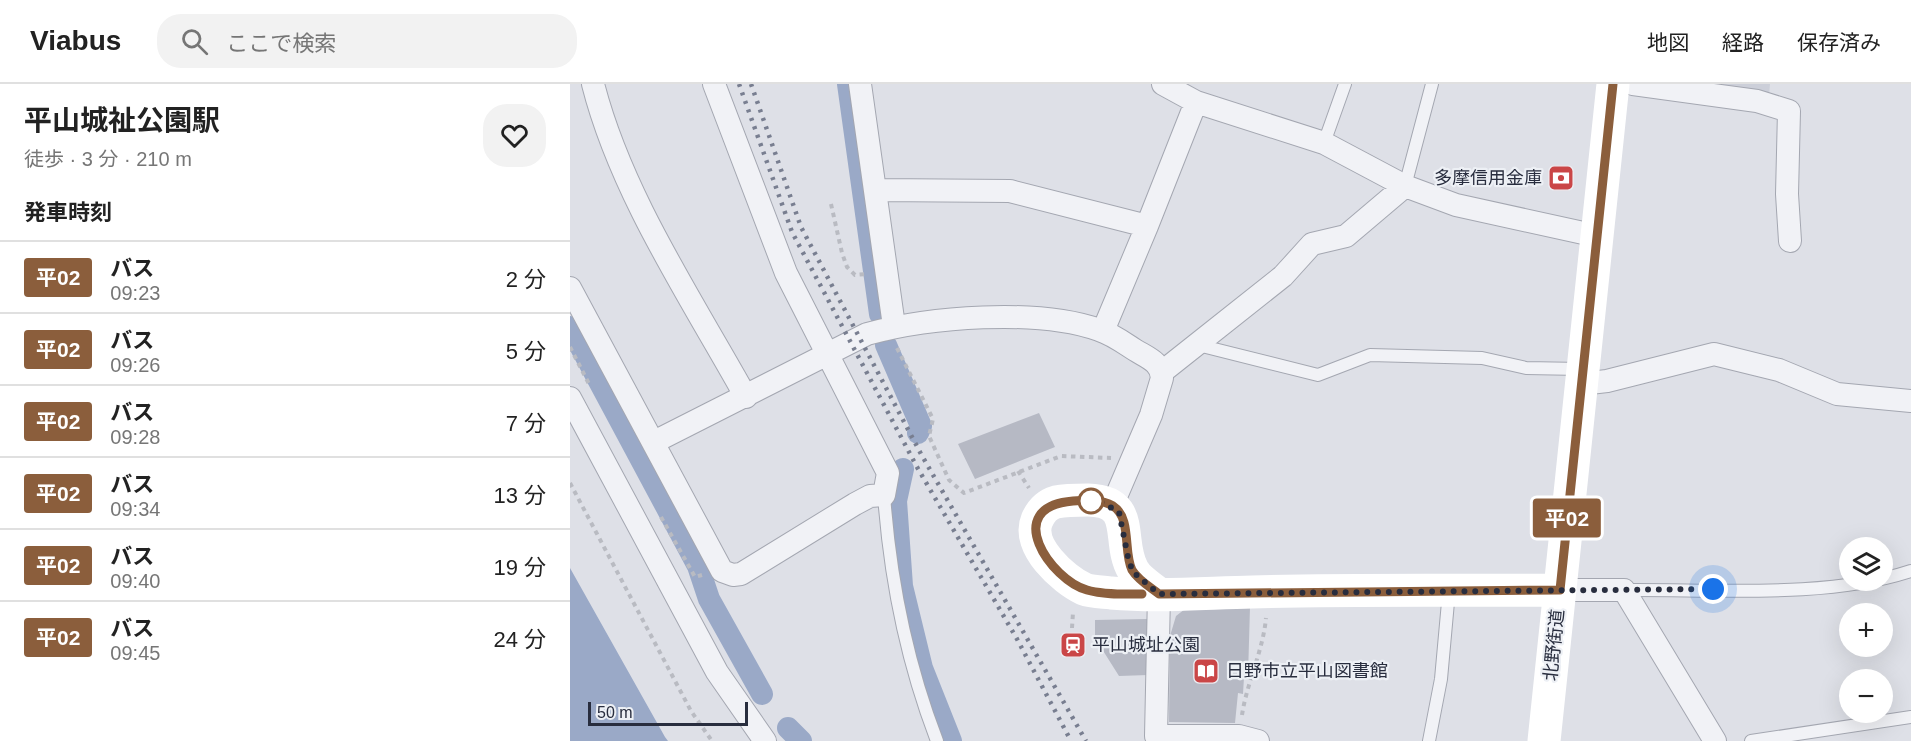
<!DOCTYPE html>
<html lang="ja">
<head>
<meta charset="utf-8">
<style>
	:root { --surface:#fff; --page:#f2f2f2; --text:#222; --muted:#767676; --line:#e0e0e0 }
	body { margin:0; font-family:Arial,"Noto Sans JP",sans-serif; background:var(--page); color:var(--text); height:100vh; display:flex; flex-direction:column; font-size:22px; white-space:nowrap }
	* { box-sizing:border-box; margin:0 }
	p { font-size:20px; color:var(--muted) }
	.icon { flex:none; width:33px; height:33px; fill:none; stroke:currentColor; stroke-width:2; stroke-linecap:round; stroke-linejoin:round }
	.map { position:relative; flex:1; overflow:hidden }
	.details { display:flex; flex-direction:column; background:var(--surface); width:570px }
	.details>* { flex:none }
	.badge { padding:0 12px; border-radius:4px; font-size:21px; line-height:39px }
	.fabs { position:absolute; left:1269px; top:453px; display:grid; gap:12px }
	.fabs a { display:grid; place-items:center; width:54px; height:54px; border-radius:50%; background:var(--surface); box-shadow:0 6px 24px #0002; font-size:30px }
	.scale { position:absolute; left:18px; bottom:15px; width:160px; box-sizing:border-box; padding-left:6px; border:3px solid #282d3e; border-top:0; font-size:16px; line-height:21px; white-space:nowrap; color:#282d3e; -webkit-text-stroke:4px #edf0f5; paint-order:stroke }
	.you { position:absolute; width:30px; height:30px; margin:-15px; border:4px solid #fff; border-radius:50%; background:#1a73e8; box-shadow:0 0 0 9px #1a73e833 }
	.map>.badge { position:absolute; translate:-50% -50%; box-shadow:0 0 0 3px #fff }
	h2 { padding:0 24px; font-size:22px; line-height:54px }
	.round { display:grid; place-items:center; flex:none; width:63px; height:63px; border-radius:24px; background:var(--page) }
	.overview { display:flex; align-items:center; justify-content:space-between; height:102px; padding:0 24px }
	h1 { font-size:28px; font-weight:700; line-height:45px }
	ul { padding:0; list-style:none }
	li { display:flex; align-items:center; gap:18px; height:72px; padding:0 24px; border-top:2px solid var(--line) }
	li div { flex:1 }
	li b { display:block; font-size:22px }
	li em { font-style:normal }
	li .badge { min-width:66px; font-weight:700; text-align:center }
	header { display:flex; align-items:center; gap:36px; box-sizing:border-box; height:84px; padding:0 30px; background:var(--surface); border-bottom:2px solid var(--line) }
	header strong { font-size:28px }
	nav { display:flex; gap:33px; margin-inline-start:auto; font-size:21px }
	.search { width:420px; height:54px; background:var(--page); display:flex; align-items:center; gap:15px; box-sizing:border-box; padding:0 21px; border-radius:24px; color:var(--muted); font-size:22px }
	main { display:flex; flex:1; min-height:0 }
	.map>svg:first-child { display:block }
</style>
</head>
<body>
<header>
<strong>Viabus</strong>
<div class="search"><svg class="icon" aria-label="search" viewBox="0 0 24 24"><circle cx="10" cy="10" r="6"/><path d="M15 15l6 6"/></svg>ここで検索</div>
<nav><a>地図</a><a>経路</a><a>保存済み</a></nav>
</header>
<main>
<section class="details">
<div class="overview"><div><h1>平山城祉公園駅</h1><p>徒歩 · 3 分 · 210 m</p></div><a class="round"><svg class="icon" aria-label="heart" viewBox="0 0 24 24"><path d="M12 20l-8-8c-3-5 5-10 8-4 3-6 11-1 8 4z"/></svg></a></div>
<h2>発車時刻</h2>
<ul>
<li><span class="badge" style="background:#8b5e3c;color:#fff">平02</span><div><b>バス</b><p>09:23</p></div><em>2 分</em></li>
<li><span class="badge" style="background:#8b5e3c;color:#fff">平02</span><div><b>バス</b><p>09:26</p></div><em>5 分</em></li>
<li><span class="badge" style="background:#8b5e3c;color:#fff">平02</span><div><b>バス</b><p>09:28</p></div><em>7 分</em></li>
<li><span class="badge" style="background:#8b5e3c;color:#fff">平02</span><div><b>バス</b><p>09:34</p></div><em>13 分</em></li>
<li><span class="badge" style="background:#8b5e3c;color:#fff">平02</span><div><b>バス</b><p>09:40</p></div><em>19 分</em></li>
<li><span class="badge" style="background:#8b5e3c;color:#fff">平02</span><div><b>バス</b><p>09:45</p></div><em>24 分</em></li>
</ul>
</section>
<div class="map">
<svg width="1341" height="657" viewBox="0 0 1341 657">
	<rect width="100%" height="100%" fill="#dee0e7"/>
	<path fill="#cccfd9" d="M1103,0H1200L1199,12Z"/>
	<path fill="#9aa9c7" d="M0,484L95,653L98,657H0Z"/>
	<g fill="none" stroke-linecap="round" stroke-linejoin="round">
		<path stroke="#9aa9c7" stroke-width="22" d="M278,0L310,230
			M0,243L128,482L139,515L192,610
			M316,261L351,342L348,349
			M333,385L326,417L332,502L352,584L381,657
			M218,644L231,657"/>
	</g>
	<path fill="#b6b9c4" d="M469,329L485,363L405,395L388,360Z
		M680,523L678,592L674,593L673,610L668,609L665,639L599,638L600,552L606,532L615,525Z
		M577,535L578,591L549,592L525,554V536Z"/>
	<g fill="none" stroke-linecap="round" stroke-linejoin="round">
		<g stroke="#a4a7b1" stroke-width="14">
			<path id="lane" d="M754,59L775,0
				M835,102L862,0
				M628,261L748,291L800,271L912,274L956,284L1011,285
				M314,411C320,494 337,579 367,657
				M1054,506C1144,505 1256,515 1341,487
				M859,657L871,595L879,507
				M1181,657L1341,633"/>
		</g>
		<g stroke="#a4a7b1" stroke-width="24">
			<path id="street" d="M23,0C51,110 121,214 176,313
				M290,0L324,242
				M593,0L626,18L754,59L835,102L886,121L1027,152
				M1063,0L1187,17L1219,27L1217,110L1220,157
				M306,106L440,107L577,142L533,247
				M577,142L626,18
				M0,204L152,487L163,491L171,490L285,420L300,412L314,411L318,389L216,189L144,0
				M592,288L713,192L742,160L776,152L835,102
				M1011,300L1037,297L1144,270L1209,286L1267,310L1341,317
				M0,314L147,588L195,657
				M84,358L297,250C359,233 467,224 529,246C542,250 554,259 565,266C578,274 591,278 592,294L581,331L542,422
				M990,506H1054L1145,657
				M589,510L586,652H669L688,657"/>
		</g>
		<path stroke="#b9bbc2" stroke-width="4" stroke-dasharray="4.5 4.5" stroke-linecap="butt" d="M261,120L272,169L277,183L285,191L297,190
			M0,263L20,302
			M327,264L363,335L359,352L379,396L394,409L491,372L541,374
			M448,387L459,404
			M0,399L121,627L142,657
			M91,433L125,493L132,491
			M502,544L503,528
			M672,631C677,598 693,567 696,534"/>
		<use href="#lane" stroke="#f1f2f6" stroke-width="12"/>
		<use href="#street" stroke="#f1f2f6" stroke-width="22"/>
		<path stroke="#fff" stroke-width="33" d="M589,510C581,503 568,496 563,486C546,457 568,417 518,416C508,416 496,416 486,418C476,421 471,427 467,436C456,462 493,495 514,505C522,508 533,508 541,509C588,513 635,509 682,508C784,505 887,507 990,506
			M974,657L1043,0"/>
		<path stroke="#787e90" stroke-width="4.5" stroke-dasharray="3 6" stroke-linecap="butt" d="M169,0L222,148L347,383L447,555L501,657
			M181,0L231,143L351,370L516,657"/>
	</g>
	<g fill="none" stroke-linecap="round" stroke-linejoin="round">
		<g stroke="#fff" stroke-width="14">
			<path id="line" d="M572,510C555,510 534,511 517,506C481,496 430,423 503,417C516,416 531,415 543,422C562,434 553,468 562,486C568,496 580,503 589,510L990,506L1043,0"/>
		</g>
		<use href="#line" stroke="#8b5e3c" stroke-width="9"/>
		<path stroke="#282d3e" stroke-width="6" stroke-dasharray="0 10.8" d="M521,417H529L549,428L559,478L564,489L589,510L1143,505"/>
	</g>
	<defs>
		<g id="bank-square" transform="scale(1.35)"><rect x="-9" y="-9" width="18" height="18" rx="4" fill="#ca4647" stroke="#edf0f5"/><path d="M-6-4H6V4H-6ZM0-2.3a2.3 2.3 0 1 0 0 4.6a2.3 2.3 0 1 0 0-4.6Z" fill="#fff"/></g>
		<g id="station-square" transform="scale(1.35)"><rect x="-9" y="-9" width="18" height="18" rx="4" fill="#ca4647" stroke="#edf0f5"/><path d="M-3-6H3Q5-6 5-4V2Q5 4 3 4L4.5 6H3L1.5 4h-3L-3 6H-4.5L-3 4Q-5 4-5 2V-4Q-5-6-3-6ZM-3.5-4v3h7v-3ZM-3.5 1v1.5H-2V1ZM2 1v1.5H3.5V1Z" fill="#fff"/></g>
		<g id="library-square" transform="scale(1.35)"><rect x="-9" y="-9" width="18" height="18" rx="4" fill="#ca4647" stroke="#edf0f5"/><path d="M-6-4Q-3-5.5-.7-3.5V5Q-3 3-6 4ZM6-4Q3-5.5 .7-3.5V5Q3 3 6 4Z" fill="#fff"/></g>
	</defs>
	<g fill-rule="evenodd">
		<use href="#bank-square" x="991" y="94"/>
		<use href="#station-square" x="503" y="561"/>
		<use href="#library-square" x="636" y="587"/>
	</g>
	<circle fill="#fff" stroke="#8b5e3c" stroke-width="3" cx="521" cy="417" r="12"/>
	<g text-anchor="middle" stroke-width="4.5" stroke-linejoin="round" paint-order="stroke">
		<g font-size="18" fill="#282d3e" stroke="#edf0f5" text-anchor="start">
			<text x="972" y="100" text-anchor="end">多摩信用金庫</text>
			<text x="522" y="567">平山城址公園</text>
			<text x="656" y="593">日野市立平山図書館</text>
		</g>
		<g font-size="18" fill="#282d3e" stroke="#edf0f5">
			<text transform="translate(984 561) rotate(-84)" y="6">北野街道</text>
		</g>
	</g>
</svg>
<div class="fabs">
<a><svg class="icon" aria-label="layers" viewBox="0 0 24 24"><path d="M12 4l9 5-9 5-9-5zM3 14l9 5 9-5"/></svg></a>
<a>+</a>
<a>−</a>
</div>
<div class="scale">50 m</div>
<div class="you" style="left:1143px;top:505px"></div>
<b class="badge" style="left:997px;top:434px;background:#8b5e3c;color:#fff">平02</b>
</div>
</main>
</body>
</html>
